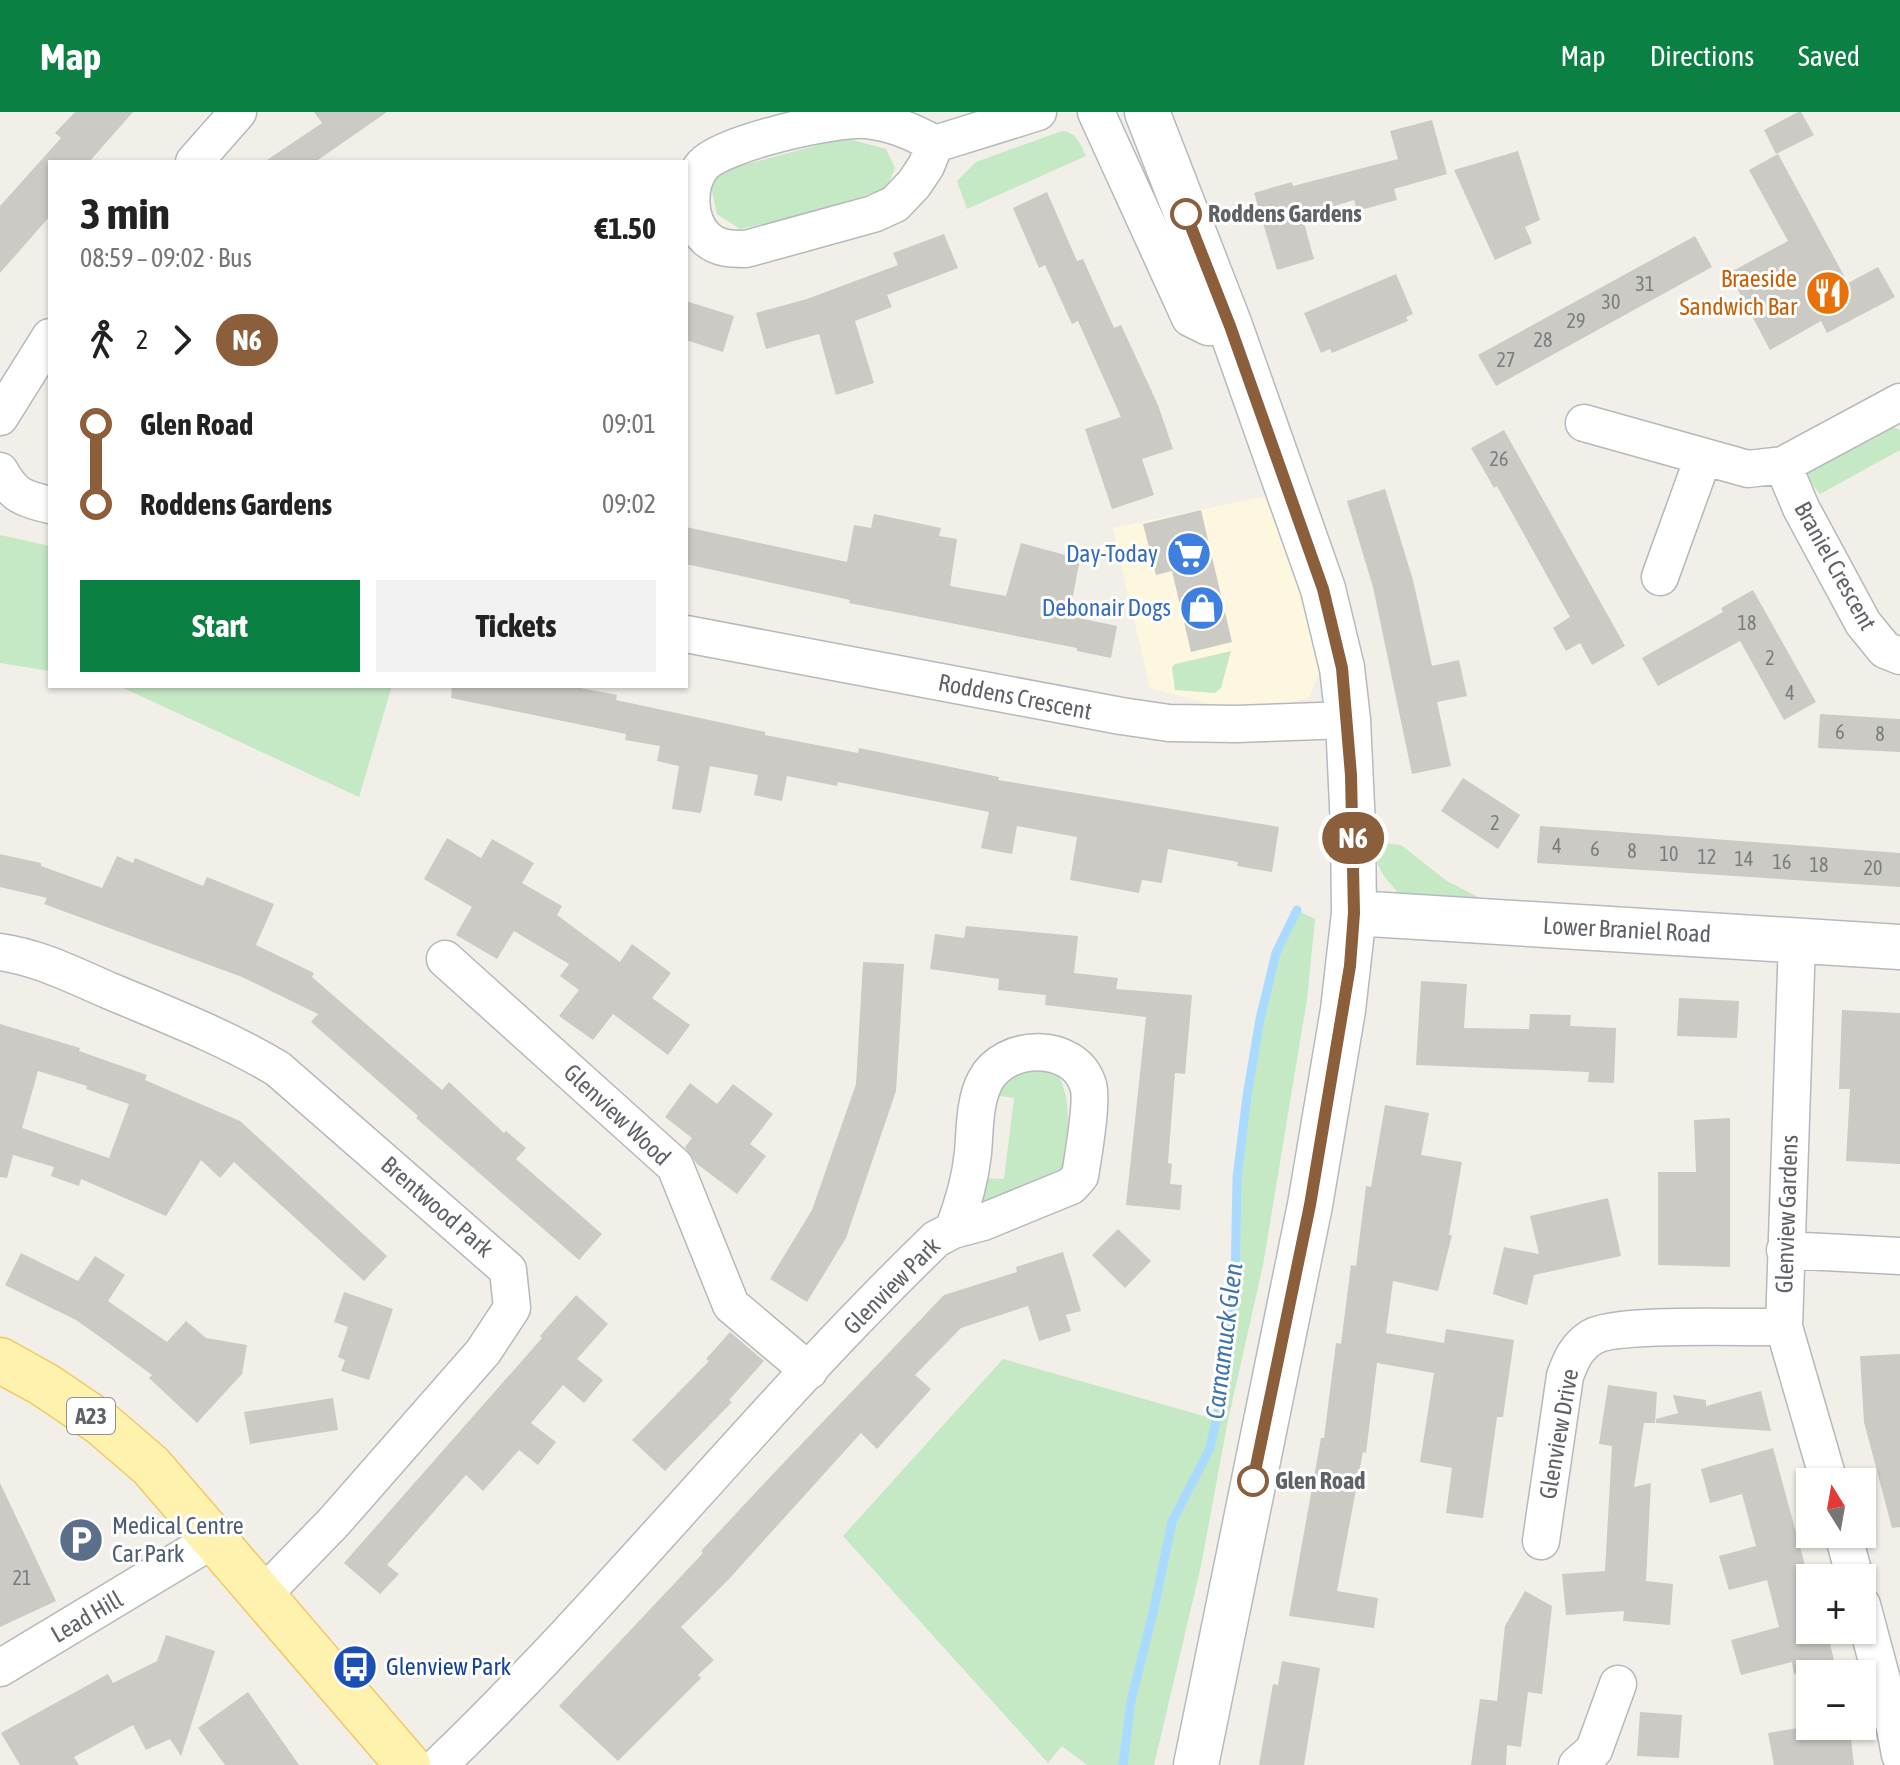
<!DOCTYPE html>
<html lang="en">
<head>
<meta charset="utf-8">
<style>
	:root { --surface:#fff; --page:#f2f2f2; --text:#222; --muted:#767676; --accent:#0b8043 }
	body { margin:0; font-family:"Asap Condensed",sans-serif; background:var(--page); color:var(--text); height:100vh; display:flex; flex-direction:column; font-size:30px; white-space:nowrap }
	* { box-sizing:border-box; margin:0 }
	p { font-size:26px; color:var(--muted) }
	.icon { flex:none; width:44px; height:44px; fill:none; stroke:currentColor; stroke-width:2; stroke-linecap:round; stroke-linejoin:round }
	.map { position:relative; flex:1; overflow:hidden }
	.sheet { position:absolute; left:48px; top:48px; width:640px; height:528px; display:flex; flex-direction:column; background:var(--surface); border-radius:0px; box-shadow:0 2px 6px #0004 }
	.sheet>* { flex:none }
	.badge { padding:0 16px; border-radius:26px; font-size:28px; line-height:52px }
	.needle { width:52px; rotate:349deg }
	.fabs { position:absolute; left:1796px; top:1356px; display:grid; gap:16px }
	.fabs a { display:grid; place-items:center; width:80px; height:80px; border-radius:0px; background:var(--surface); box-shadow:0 2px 6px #0004; font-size:40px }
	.map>.badge { position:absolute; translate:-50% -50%; box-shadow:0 0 0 4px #fff }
	.legs { display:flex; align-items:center; gap:12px; height:88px; padding:0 32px; font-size:26px }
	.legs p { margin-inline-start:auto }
	.overview { display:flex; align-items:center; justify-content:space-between; height:136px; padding:0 32px }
	h1 { font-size:44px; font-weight:700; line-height:60px }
	.button { display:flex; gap:16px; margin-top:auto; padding:16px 32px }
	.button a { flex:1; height:92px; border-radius:0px; background:var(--accent); color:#fff; font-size:32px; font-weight:700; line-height:92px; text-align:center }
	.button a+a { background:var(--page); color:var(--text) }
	ul { padding:0 32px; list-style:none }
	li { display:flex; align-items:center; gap:28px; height:80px; font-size:30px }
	li i { display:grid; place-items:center; width:12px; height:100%; margin:0 10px; background:currentColor }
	li i::after { content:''; width:20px; height:20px; margin:-10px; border:6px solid; border-radius:50%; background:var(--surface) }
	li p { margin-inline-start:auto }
	li:first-child i { background:linear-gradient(#0000 50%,currentColor 0) }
	li:last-child i { background:linear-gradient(currentColor 50%,#0000 0) }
	header { display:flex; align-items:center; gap:48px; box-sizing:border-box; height:112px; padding:0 40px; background:var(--accent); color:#fff }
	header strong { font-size:38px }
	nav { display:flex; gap:44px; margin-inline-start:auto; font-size:28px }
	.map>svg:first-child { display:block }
</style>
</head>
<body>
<header>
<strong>Map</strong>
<nav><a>Map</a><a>Directions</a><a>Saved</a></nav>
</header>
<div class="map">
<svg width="1900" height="1653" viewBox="0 0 1900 1653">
	<rect width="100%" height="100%" fill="#f1efe8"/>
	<path fill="#fef7e0" d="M1272,383L1305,482L1320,559L1309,585L1279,595L1211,592L1150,576L1113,416Z"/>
	<path fill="#c5e8c5" d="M1062,19C1077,20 1080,32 1086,44L967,97L957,69L976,50Z
		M845,26L886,37L895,56L886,77L802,103L740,117L717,102L711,75L721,59Z
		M1894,315L1900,318V338L1820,382L1805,363Z
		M0,423L50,434V559L0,551Z
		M1231,539L1221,576L1215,581L1175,578L1172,555L1175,552Z
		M119,574H392L359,685Z
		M1371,730L1401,733L1447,769L1484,788L1400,787C1397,776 1390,773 1384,764C1377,753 1374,743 1371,730Z
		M1297,798L1315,807L1307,887L1263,1153L1227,1313L1201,1454L1154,1653H1087L1062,1634L1048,1651L843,1424L1003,1247L1211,1306L1223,1277L1235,1170L1237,1072L1247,984L1275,848Z
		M1016,955L1055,957C1074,986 1067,1024 1067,1057L991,1090L983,1088L980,1066L1004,1067L1014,986L993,983Z"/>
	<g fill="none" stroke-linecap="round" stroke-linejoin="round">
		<path stroke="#aadaff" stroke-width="9" d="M1123,1653L1131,1589L1153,1501L1172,1410L1210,1336L1223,1278L1235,1170L1237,1066L1247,984L1260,907L1276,841L1297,798"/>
	</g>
	<path fill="#cccac5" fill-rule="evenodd" d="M75,0H133L89,50H50V104L0,161V94L61,26L55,21Z
		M314,0H387L315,50H264L322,11Z
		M1798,0H1801L1814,23L1776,42L1764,18Z
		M1432,8L1447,62L1394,77L1397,88L1357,99L1354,88L1302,104L1314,147L1277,158L1254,81L1292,70L1293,74L1398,47L1390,19Z
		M1518,39L1540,108L1525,115L1532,131L1495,148L1454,58Z
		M1778,42L1848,171L1878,155L1895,185L1827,221L1821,209L1770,238L1729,161L1788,129L1749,58Z
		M1047,80L1077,149L1083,147L1114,216L1121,213L1158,293L1173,337L1142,347L1154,383L1112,397L1085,317L1121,305L1078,209L1072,212L1045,153L1039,156L1013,96Z
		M944,122L958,156L887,183L892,195L855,209L874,271L836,283L819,222L766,237L756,201L807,187L898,153L893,141Z
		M1695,124L1712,155L1496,274L1478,243Z
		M1396,162L1413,202L1406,205L1408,209L1332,241L1330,237L1321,241L1304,201Z
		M686,189L734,204L723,240L686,228Z
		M1504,318L1625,534L1592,553L1580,531L1566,539L1553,516L1570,505L1497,374L1494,376L1471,336Z
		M1385,377L1413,468L1432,554L1459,548L1467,584L1437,590L1451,654L1412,662L1373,475L1347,389Z
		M1201,398L1232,530L1191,540L1172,459L1156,463L1143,412Z
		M874,402L941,416L939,424L957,427L950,474L1006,484L1021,431L1080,447L1069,504L1117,514L1111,546L1077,539V536L849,491L850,488L686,452V415L847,450L854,413L871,416Z
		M1753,478L1816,590L1784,608L1740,529L1658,574L1642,546L1723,500L1721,496Z
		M452,574H570L617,583L616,588L765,620V623L858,641L859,636L999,665L998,668L1279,715L1272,760L1237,754L1238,750L1168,737L1162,771L1142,768L1139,781L1070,768L1077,725L1017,714L1012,742L996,739L981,736L989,700L838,670L837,674L787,664L782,689L754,683L758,663L710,654L701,701L672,697L679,654L657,649L660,634L625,628L626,622L451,586Z
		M1820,602L1900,607V640L1818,636Z
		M1463,666L1520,703L1498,737L1441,699Z
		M1540,714L1900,741V775L1537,751Z
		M447,726L481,746L492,727L534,751L522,771L562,794L557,803L620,850L632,832L671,861L652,886L690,913L668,943L613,902L593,928L559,904L579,878L560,864L569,852L514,819L497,847L456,823L472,795L424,767Z
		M0,742L41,751V754L102,776L117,744L133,751L135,746L203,774L207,765L274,792L256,833L314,861L312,865L442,978L449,970L504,1021L506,1019L526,1036L516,1047L602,1122L579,1148L416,1006L418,1004L311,910L318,902L242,865L44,792L47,786L0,775Z
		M966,814L1078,824L1074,861L1118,866L1116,877L1192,883L1185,962L1175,961L1168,1051L1172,1052L1170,1072L1182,1073L1180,1098L1126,1093L1146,905L1045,893L1046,883L998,878L999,867L930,857L935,822L964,826Z
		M863,850L904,852L896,979L846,1126L807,1190L770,1167L812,1098L856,972Z
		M1421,869L1467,872L1464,916L1529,917L1530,902L1571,903L1570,914L1616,916L1614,971L1588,970L1589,960L1416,953Z
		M1679,886L1739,889L1737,926L1677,924Z
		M1842,898L1900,901V1052L1846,1049L1850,977H1839Z
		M0,912L80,936L79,939L147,963L145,968L240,1009L387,1144L364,1169L234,1050L220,1066L201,1048L166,1104L81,1067L79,1074L51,1064L54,1055L13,1043L7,1066L0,1065ZM38,959L87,974L86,977L129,992L109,1046L22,1016Z
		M690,971L717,992L733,972L773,1002L750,1032L766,1044L737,1082L697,1052L685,1035L692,1026L665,1005Z
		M1385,993L1429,1001L1421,1043L1462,1050L1449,1123H1452L1438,1179L1393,1169L1386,1221L1444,1231L1446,1217L1514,1228L1503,1305H1497L1483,1406L1446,1401L1452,1356L1420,1350L1434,1261L1377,1251L1366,1341L1363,1340L1337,1479L1378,1486L1374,1516L1289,1504L1321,1326H1324L1336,1231L1341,1232L1351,1153L1356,1154L1366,1074L1371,1075Z
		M1730,1006V1155L1658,1153V1060H1696L1694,1008Z
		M1608,1086L1621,1144L1534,1163L1527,1193L1493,1182L1504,1135L1539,1142L1530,1104Z
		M1118,1117L1151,1149L1125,1176L1092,1143Z
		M1063,1140L1081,1199L1066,1203L1071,1219L1039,1229L1028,1194L961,1216L915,1263L931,1277L877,1337L861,1321L729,1467L681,1515L714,1548L698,1563L701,1566L618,1649L559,1594L703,1441L701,1439L771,1364L944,1183L1017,1160L1016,1155Z
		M21,1141L78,1169L95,1144L125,1163L108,1189L167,1230L186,1209L206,1226L247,1233L242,1262L197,1311L149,1266L152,1263L107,1230L76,1208L5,1173Z
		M344,1180L393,1197L369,1268L341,1259L345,1248L338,1245L348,1215L334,1210Z
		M576,1183L608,1212L577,1247L603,1268L584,1291L563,1273L531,1311L556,1330L538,1353L519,1338L483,1379L466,1363L387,1453L399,1462L380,1482L344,1451L542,1226L540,1224Z
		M730,1220L764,1249L729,1288L732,1290L665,1359L632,1328L709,1249L706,1247Z
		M1900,1242V1415L1892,1416L1864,1310L1860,1244Z
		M1608,1273L1657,1280L1655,1311H1644L1634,1375L1651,1371L1646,1469L1673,1472L1670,1513L1623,1509L1624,1499L1566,1503L1562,1462L1605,1459L1612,1334L1599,1332Z
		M1761,1279L1771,1319L1656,1311V1307L1678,1301L1673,1283L1706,1288V1294Z
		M333,1286L338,1318L250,1332L244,1300Z
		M1773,1336L1806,1457L1810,1456V1518H1827L1837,1562H1794L1792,1550L1741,1563L1731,1528L1779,1515L1767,1468L1729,1478L1719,1444L1756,1434L1742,1382L1710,1391L1701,1357Z
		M0,1371L56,1489L0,1515Z
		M1525,1479L1552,1494L1542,1582L1528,1580L1521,1635L1507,1633L1506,1653H1471L1480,1587L1497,1589L1505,1514Z
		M166,1523L215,1539L181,1644L170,1627L146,1638L133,1613L74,1645L79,1653H20L1,1621L108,1562L113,1571L157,1549Z
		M1282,1549L1320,1556L1304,1653H1259L1273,1572L1278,1573Z
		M248,1580L299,1653H225L198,1616Z
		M1640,1600L1682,1603L1679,1646L1637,1644Z
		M1810,1614V1623L1850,1619L1854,1653H1774L1768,1621Z"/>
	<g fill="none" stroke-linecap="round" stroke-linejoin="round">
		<g stroke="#b5b8bc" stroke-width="39">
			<path id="street" d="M1096,0L1190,206L1208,215L1230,214
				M935,32L926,54L914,72L895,92L873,102L746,137C732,137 717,137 706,126C687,108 687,72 703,53C723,31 836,5 867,8C893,11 913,20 935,32L1038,0
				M194,50L238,0
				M0,305L50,225
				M1584,311L1748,357L1783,353L1900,290
				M1783,353L1801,396L1863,511L1885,538L1900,544
				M0,359C14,384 22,386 50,393
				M1660,465L1703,346
				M686,522L1121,604L1169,611L1236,612L1348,608
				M1797,828L1784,1215L1829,1370
				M0,840C38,845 75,864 110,879C167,903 225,925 278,957L508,1158L512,1196L483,1240L333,1411L263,1483
				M445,847L675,1054L731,1193L809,1259
				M1785,1138L1900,1144
				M1843,1422L1855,1466
				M1541,1429L1565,1264C1571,1248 1576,1235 1592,1225C1616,1210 1749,1216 1784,1215
				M1862,1493L1895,1616L1900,1643
				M0,1556L214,1427
				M439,1653C613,1486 762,1295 936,1127L953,1118L983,1110L1071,1074L1080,1064C1083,1045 1093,988 1088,973C1074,929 1004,931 985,969C974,990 975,1019 973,1041C970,1068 963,1093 953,1118
				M1577,1653L1594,1638L1618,1572"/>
		</g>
		<g stroke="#b6babf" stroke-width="47">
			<path id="secondary" d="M1147,0L1230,214L1323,477L1342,556L1348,608L1353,715L1354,801L1343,898L1310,1093L1196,1653
				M1354,801L1900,835"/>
		</g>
		<g stroke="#f2c960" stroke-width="47">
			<path id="primary" d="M0,1248L45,1273L101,1311L151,1354L408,1653"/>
		</g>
		<use href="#street" stroke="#fff" stroke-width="36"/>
		<use href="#secondary" stroke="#fff" stroke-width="44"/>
		<use href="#primary" stroke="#fff2af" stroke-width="44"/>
	</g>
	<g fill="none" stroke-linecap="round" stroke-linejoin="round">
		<g stroke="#fff" stroke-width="18">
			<path id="line-1" d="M1186,102L1230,214L1323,477L1342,556L1351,663L1354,801L1350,854L1310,1093L1253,1369"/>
		</g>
		<use href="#line-1" stroke="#8b5e3c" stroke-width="12"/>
	</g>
	<defs>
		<g id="restaurant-disc" transform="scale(2.3)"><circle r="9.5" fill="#e8710a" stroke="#fff"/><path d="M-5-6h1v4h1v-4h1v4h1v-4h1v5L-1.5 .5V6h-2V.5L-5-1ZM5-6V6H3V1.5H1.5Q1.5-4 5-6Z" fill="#fff"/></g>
		<g id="supermarket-disc" transform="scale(2.3)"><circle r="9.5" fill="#3f7fe0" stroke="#fff"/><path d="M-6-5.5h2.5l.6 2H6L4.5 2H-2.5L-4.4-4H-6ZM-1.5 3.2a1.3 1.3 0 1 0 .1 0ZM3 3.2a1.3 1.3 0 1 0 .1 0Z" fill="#fff"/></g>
		<g id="shop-disc" transform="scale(2.3)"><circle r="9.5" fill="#3f7fe0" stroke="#fff"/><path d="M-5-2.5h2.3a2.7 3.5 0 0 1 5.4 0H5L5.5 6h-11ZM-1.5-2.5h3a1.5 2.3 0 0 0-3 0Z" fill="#fff"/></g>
		<g id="parking-disc" transform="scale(2.3)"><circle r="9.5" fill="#5c6f8a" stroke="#fff"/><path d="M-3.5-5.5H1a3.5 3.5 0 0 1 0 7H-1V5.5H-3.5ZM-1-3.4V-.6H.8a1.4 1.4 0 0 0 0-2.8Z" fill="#fff"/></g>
		<g id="bus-disc" transform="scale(2.3)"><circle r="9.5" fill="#1a4fb4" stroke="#fff"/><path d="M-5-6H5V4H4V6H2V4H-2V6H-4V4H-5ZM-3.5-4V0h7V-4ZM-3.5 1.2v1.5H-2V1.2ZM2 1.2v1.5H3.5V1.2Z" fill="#fff"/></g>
	</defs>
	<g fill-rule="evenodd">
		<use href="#restaurant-disc" x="1828" y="181"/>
		<use href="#supermarket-disc" x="1189" y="442"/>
		<use href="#shop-disc" x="1202" y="496"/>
		<use href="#parking-disc" x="81" y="1428"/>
		<use href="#bus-disc" x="355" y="1555"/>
	</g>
	<g fill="#fff" stroke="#8b5e3c" stroke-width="4">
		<circle cx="1186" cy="102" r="14"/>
		<circle cx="1253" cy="1369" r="14"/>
	</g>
	<g text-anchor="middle" stroke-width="6" stroke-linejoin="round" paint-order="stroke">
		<g font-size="20" fill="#7a7d7f">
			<text x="1645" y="179">31</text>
			<text x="1611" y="197">30</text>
			<text x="1576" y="216">29</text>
			<text x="1543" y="235">28</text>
			<text x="1506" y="255">27</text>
			<text x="1499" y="354">26</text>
			<text x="1747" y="518">18</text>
			<text x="1770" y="553">2</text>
			<text x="1790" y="588">4</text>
			<text x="1840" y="627">6</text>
			<text x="1880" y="629">8</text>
			<text x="1495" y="718">2</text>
			<text x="1557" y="741">4</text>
			<text x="1595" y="744">6</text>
			<text x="1632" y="746">8</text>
			<text x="1669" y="749">10</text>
			<text x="1707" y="752">12</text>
			<text x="1744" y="754">14</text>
			<text x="1782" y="757">16</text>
			<text x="1819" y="760">18</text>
			<text x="1873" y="763">20</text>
			<text x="22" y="1473">21</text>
		</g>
		<rect fill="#fff" stroke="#8f9295" stroke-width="2" x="67" y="1286" width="48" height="36" rx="6"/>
		<g font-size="22" font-weight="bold" fill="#5f6368">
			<text x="91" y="1312">A23</text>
		</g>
		<g font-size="24" font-weight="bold" fill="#5f6368" stroke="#fff" text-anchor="start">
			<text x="1208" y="110">Roddens Gardens</text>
			<text x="1275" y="1377">Glen Road</text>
		</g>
		<g font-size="24" fill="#c56008" stroke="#fff" text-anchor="end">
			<text x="1797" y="175">Braeside<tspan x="1797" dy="28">Sandwich Bar</tspan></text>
		</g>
		<g font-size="24" fill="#366cbe" stroke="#fff" text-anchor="end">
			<text x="1158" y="450">Day-Today</text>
			<text x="1171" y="504">Debonair Dogs</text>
		</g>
		<g font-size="24" fill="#5f6368" stroke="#fff">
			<text transform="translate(1835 454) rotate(61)" y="8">Braniel Crescent</text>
			<text transform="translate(1015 585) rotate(11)" y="8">Roddens Crescent</text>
			<text transform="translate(1627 818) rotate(3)" y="8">Lower Braniel Road</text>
			<text transform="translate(617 1003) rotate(43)" y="8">Glenview Wood</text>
			<text transform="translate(437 1095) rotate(41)" y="8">Brentwood Park</text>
			<text transform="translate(1787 1102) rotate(-88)" y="8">Glenview Gardens</text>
			<text transform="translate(892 1174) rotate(-45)" y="8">Glenview Park</text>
			<text transform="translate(1559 1322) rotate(-80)" y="8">Glenview Drive</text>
			<text transform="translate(87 1505) rotate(-30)" y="8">Lead Hill</text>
		</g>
		<g font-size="24" fill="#4e5e75" stroke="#fff" text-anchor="start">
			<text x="112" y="1422">Medical Centre<tspan x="112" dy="28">Car Park</tspan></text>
		</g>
		<g font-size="24" fill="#164399" stroke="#fff" text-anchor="start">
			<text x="386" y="1563">Glenview Park</text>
		</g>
		<g font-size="26" font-style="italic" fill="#4174aa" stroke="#fff">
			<text transform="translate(1224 1229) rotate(-83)" y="9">Carnamuck Glen</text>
		</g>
	</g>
</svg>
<div class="fabs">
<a><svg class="needle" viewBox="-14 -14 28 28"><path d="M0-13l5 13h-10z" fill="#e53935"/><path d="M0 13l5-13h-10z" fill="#767676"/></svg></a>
<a>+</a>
<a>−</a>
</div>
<b class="badge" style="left:1353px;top:726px;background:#8b5e3c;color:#fff">N6</b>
<section class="sheet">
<div class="overview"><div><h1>3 min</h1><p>08:59 – 09:02 · Bus</p></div><b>€1.50</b></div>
<div class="legs"><svg class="icon" aria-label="walk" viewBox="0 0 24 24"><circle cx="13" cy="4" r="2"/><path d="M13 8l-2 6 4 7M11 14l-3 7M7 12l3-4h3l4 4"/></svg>2<svg class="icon" aria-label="forward" viewBox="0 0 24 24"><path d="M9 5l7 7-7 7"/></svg><b class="badge" style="background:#8b5e3c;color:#fff">N6</b></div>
<ul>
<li><i style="color:#8b5e3c"></i><b>Glen Road</b><p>09:01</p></li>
<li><i style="color:#8b5e3c"></i><b>Roddens Gardens</b><p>09:02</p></li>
</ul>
<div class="button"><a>Start</a><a>Tickets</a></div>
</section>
</div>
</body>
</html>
